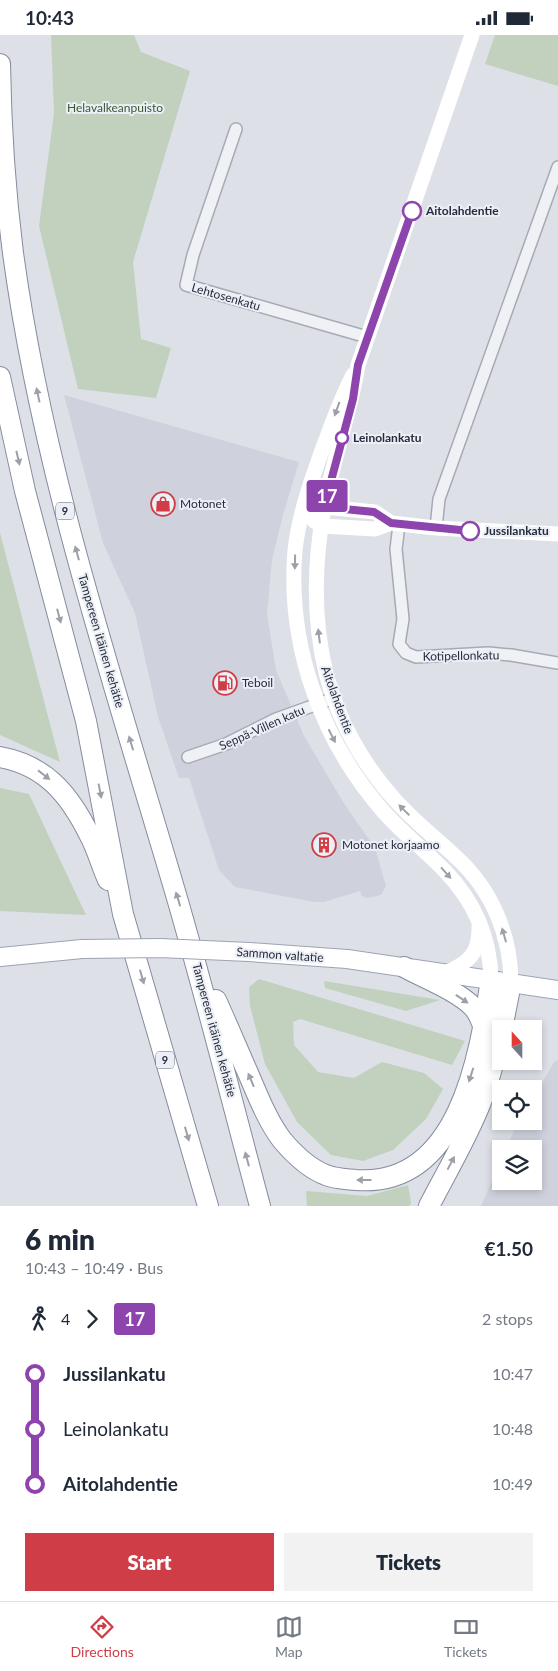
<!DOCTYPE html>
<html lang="en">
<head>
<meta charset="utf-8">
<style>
	:root { --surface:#fff; --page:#f2f2f3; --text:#1f2937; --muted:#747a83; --line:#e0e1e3; --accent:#cf3e46 }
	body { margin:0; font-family:Lato,sans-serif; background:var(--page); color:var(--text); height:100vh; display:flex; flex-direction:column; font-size:19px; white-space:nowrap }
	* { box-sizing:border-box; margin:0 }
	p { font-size:16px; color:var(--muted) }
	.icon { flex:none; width:28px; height:28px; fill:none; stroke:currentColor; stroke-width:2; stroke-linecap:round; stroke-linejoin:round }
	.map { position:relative; height:1171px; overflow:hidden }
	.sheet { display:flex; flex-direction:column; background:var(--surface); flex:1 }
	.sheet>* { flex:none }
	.badge { padding:0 10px; border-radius:4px; font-size:18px; line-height:32px }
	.needle { width:32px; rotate:339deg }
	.buttons { position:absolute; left:492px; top:985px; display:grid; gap:10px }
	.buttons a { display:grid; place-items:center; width:50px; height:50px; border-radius:0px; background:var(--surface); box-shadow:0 2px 8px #0003; font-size:25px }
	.map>.badge { position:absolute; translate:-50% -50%; box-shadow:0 0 0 2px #fff }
	.legs { display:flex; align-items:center; gap:8px; height:55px; padding:0 25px; font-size:16px }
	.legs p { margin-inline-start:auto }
	.headline { display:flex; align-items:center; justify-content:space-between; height:85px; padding:0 25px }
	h1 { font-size:28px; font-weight:800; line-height:38px }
	.primary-button { display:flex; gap:10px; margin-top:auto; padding:10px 25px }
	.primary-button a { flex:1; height:58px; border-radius:0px; background:var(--accent); color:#fff; font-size:20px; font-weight:800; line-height:58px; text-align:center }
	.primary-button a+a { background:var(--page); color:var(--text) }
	ul { padding:0 25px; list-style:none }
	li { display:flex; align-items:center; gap:18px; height:55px; font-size:19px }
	li i { display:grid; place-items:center; width:8px; height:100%; margin:0 6px; background:currentColor }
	li i::after { content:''; width:12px; height:12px; margin:-6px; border:4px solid; border-radius:50%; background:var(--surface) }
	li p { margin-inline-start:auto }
	li:first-child i { background:linear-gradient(#0000 50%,currentColor 0) }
	li:last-child i { background:linear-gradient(currentColor 50%,#0000 0) }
	.status { display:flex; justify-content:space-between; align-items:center; height:35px; padding:0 25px; background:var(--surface); direction:ltr }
	.status svg { height:14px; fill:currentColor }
	.tabs { display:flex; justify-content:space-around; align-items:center; height:70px; border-top:1px solid var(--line); background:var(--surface); font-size:14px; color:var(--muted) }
	.tabs a { display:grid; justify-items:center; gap:2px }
	.tabs .selected { color:var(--accent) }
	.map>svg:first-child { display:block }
</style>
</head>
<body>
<div class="status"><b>10:43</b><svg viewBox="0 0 49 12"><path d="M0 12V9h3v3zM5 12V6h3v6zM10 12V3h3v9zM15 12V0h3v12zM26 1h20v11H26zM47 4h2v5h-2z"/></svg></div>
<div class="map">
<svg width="558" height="1171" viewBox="0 0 558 1171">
	<rect width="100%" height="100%" fill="#dde0e7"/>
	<path fill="#cfd2dc" d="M64,360L299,427L283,480L272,525L267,579L276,635L304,701L345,770L375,813L386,851L381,860L367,863L362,861L360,856L324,867H314L235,852L219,835L189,743H179L158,682L135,578L103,508Z
		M558,1025V1171H481L501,1125V1146H534V1114H506L518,1086H534V1061L554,1027Z"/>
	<path fill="#c1d1be" d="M51,0H134L141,17L190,36L133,227L141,304L171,313L156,363L78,354L39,191L54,78Z
		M495,0H558V51L485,29Z
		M0,498L60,727L0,700Z
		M0,753L29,759L86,880L0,876Z
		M259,944L465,1006L452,1030L300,984L293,987L294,1010L318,1037L354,1043L382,1027L424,1038L443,1054L426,1084L393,1115L363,1126L331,1120L297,1087L265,1029L250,971L249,952Z
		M324,946L440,965L406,976L325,953Z
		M408,1150L411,1168L409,1171H307L306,1156L367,1161Z"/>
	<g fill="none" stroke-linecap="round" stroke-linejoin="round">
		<g stroke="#a6aab4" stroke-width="14">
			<path id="street" d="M236,94L193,220L186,250L367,302
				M399,490L396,514L403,584L399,609L406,618L416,622L488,618L511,620L558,628
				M436,493L439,464L558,132
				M188,722L226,709L276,684L326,666"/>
		</g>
		<g stroke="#9ca3b3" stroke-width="20">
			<path id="primary" d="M249,917L347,924L558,955
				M0,922L82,914"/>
		</g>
		<g stroke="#848c9e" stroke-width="22">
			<path id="highway" d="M0,29C1,92 5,155 13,218C42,432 111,639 172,846C204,954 231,1063 260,1171
				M0,342L25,456L86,686L123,879L208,1171
				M0,722C45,730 69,759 89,799C97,813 101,830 108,845
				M404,932C424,943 458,956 473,972C479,978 481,986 484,993
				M216,965C227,989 237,1013 248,1038C258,1061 267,1085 282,1105C293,1118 310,1134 326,1140C335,1144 347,1144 356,1145C459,1153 480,1020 491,944
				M502,994L511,948
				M429,1171C447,1136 467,1103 481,1067C490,1044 496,1019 501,995"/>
		</g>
		<use href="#street" stroke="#eff1f5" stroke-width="11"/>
		<path stroke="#fff" stroke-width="15" d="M472,0L358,330C350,379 333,425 324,473C314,528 313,585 326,638C338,686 364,731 396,766C415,787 437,804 457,823C492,855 511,901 511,948
			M353,340C341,363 333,386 324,410C312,443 299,479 295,515C287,610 321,705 383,776C402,798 425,815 445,836C475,867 490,902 491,944
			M316,475L324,472L375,477L391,488L436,493L558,499
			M314,486L322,491L375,494L391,488
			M445,938C469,928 480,918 479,890"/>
		<use href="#primary" stroke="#fff" stroke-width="18"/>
		<use href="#highway" stroke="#fff" stroke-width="20"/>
		<g stroke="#9ca3b3" stroke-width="20" stroke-linecap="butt">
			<path id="primary-bridge" d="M82,914L160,913L249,917"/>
		</g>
		<use href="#primary-bridge" stroke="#fff" stroke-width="18"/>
	</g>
	<defs><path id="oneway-solid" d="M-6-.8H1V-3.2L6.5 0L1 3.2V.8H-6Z" transform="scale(1.25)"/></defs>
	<g fill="#9da0a8">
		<use href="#oneway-solid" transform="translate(38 360) rotate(-102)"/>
		<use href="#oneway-solid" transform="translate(337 374) rotate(110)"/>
		<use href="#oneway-solid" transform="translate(18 423) rotate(77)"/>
		<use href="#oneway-solid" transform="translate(77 518) rotate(-105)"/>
		<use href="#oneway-solid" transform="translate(295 527) rotate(91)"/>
		<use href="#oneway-solid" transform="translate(59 581) rotate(75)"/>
		<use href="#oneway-solid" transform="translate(319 601) rotate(-97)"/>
		<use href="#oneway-solid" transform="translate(332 701) rotate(63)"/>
		<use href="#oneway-solid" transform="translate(131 708) rotate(-107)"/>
		<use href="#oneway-solid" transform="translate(44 740) rotate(38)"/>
		<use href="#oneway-solid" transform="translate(100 756) rotate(79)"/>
		<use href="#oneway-solid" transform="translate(404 775) rotate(-135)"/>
		<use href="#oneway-solid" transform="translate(446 838) rotate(48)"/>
		<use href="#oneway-solid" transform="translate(178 864) rotate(-107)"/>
		<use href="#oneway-solid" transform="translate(504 900) rotate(-106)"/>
		<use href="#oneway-solid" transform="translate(142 942) rotate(74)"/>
		<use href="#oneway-solid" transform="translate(462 964) rotate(34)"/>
		<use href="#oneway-solid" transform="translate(471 1040) rotate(108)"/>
		<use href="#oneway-solid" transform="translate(251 1045) rotate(-113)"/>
		<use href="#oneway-solid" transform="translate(187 1099) rotate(74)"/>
		<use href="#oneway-solid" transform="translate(247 1124) rotate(-105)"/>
		<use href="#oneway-solid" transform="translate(451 1128) rotate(-62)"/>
		<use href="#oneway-solid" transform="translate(364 1145) rotate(180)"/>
	</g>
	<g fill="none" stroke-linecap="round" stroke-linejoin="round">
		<g stroke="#fff" stroke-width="11">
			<path id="line-1" d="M412,176L358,330L353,364L324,472L374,477L391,488L470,496"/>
		</g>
		<use href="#line-1" stroke="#8e44ad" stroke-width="8"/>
	</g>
	<defs>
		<g id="shop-ring" transform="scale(1.25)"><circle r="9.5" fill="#eceff5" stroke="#cf3e46" stroke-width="1.5"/><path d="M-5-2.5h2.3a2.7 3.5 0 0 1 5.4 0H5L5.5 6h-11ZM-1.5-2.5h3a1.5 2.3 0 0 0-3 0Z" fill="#cf3e46"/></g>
		<g id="fuel-ring" transform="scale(1.25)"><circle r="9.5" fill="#eceff5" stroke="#cf3e46" stroke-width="1.5"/><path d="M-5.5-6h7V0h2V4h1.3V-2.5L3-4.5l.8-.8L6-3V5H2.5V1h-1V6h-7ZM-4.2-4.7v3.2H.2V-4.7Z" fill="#cf3e46"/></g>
		<g id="building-ring" transform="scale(1.25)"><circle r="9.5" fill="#eceff5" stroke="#cf3e46" stroke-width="1.5"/><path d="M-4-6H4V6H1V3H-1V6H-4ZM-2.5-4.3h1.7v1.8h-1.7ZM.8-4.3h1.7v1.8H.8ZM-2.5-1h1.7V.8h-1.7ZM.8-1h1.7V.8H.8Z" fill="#cf3e46"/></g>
	</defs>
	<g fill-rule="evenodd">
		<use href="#shop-ring" x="163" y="469"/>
		<use href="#fuel-ring" x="225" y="648"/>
		<use href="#building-ring" x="324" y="810"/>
	</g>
	<g fill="#fff" stroke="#8e44ad" stroke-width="2.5">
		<circle cx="412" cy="176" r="9"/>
		<circle cx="342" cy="403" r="6"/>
		<circle cx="470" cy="496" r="9"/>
	</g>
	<g text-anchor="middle" stroke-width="4" stroke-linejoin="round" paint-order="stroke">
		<g fill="#eceff5" stroke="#616674" stroke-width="1">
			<rect x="56" y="467.5" width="18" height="17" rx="4"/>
			<rect x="156" y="1016.5" width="18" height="17" rx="4"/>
		</g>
		<g font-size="11" font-weight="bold" fill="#262c3d">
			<text x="65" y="480">9</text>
			<text x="165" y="1029">9</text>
		</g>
		<g font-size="12" fill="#375933" stroke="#eceff5">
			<text x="115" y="77">Helavalkeanpuisto</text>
		</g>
		<g font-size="12" font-weight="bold" fill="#262c3d" stroke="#eceff5" text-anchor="start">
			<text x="426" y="180">Aitolahdentie</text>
			<text x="353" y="407">Leinolankatu</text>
			<text x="484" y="500">Jussilankatu</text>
		</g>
		<g font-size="12" fill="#262c3d" stroke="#eceff5">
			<text transform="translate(226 262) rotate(16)" y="4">Lehtosenkatu</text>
			<text transform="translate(101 606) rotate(74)" y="4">Tampereen itäinen kehätie</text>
			<text transform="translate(461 621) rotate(-1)" y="4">Kotipellonkatu</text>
			<text transform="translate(337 665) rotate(70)" y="4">Aitolahdentie</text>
			<text transform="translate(262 693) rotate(-24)" y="4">Seppä-Villen katu</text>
			<text transform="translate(280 920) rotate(4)" y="4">Sammon valtatie</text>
			<text transform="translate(214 995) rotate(75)" y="4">Tampereen itäinen kehätie</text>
		</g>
		<g font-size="12" fill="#262c3d" stroke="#eceff5" text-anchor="start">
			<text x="180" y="473">Motonet</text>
			<text x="242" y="652">Teboil</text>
			<text x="342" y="814">Motonet korjaamo</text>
		</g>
	</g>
</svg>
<div class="buttons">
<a><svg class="needle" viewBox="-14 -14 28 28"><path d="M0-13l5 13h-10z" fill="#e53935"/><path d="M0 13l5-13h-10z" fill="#747a83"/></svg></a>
<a><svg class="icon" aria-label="locate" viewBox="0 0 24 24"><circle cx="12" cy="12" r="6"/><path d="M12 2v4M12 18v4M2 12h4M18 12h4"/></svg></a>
<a><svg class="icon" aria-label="layers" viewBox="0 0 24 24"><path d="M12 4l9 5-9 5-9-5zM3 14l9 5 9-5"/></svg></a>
</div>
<b class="badge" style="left:327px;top:461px;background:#8e44ad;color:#fff">17</b>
</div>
<section class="sheet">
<div class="headline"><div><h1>6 min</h1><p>10:43 – 10:49 · Bus</p></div><b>€1.50</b></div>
<div class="legs"><svg class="icon" aria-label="walk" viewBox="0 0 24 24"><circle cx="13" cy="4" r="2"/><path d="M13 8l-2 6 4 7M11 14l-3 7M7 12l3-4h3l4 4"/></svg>4<svg class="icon" aria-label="forward" viewBox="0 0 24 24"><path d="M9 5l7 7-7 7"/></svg><b class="badge" style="background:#8e44ad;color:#fff">17</b><p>2 stops</p></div>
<ul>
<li><i style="color:#8e44ad"></i><b>Jussilankatu</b><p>10:47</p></li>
<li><i style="color:#8e44ad"></i><span>Leinolankatu</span><p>10:48</p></li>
<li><i style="color:#8e44ad"></i><b>Aitolahdentie</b><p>10:49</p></li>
</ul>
<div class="primary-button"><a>Start</a><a>Tickets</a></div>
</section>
<nav class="tabs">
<a class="selected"><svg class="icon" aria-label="directions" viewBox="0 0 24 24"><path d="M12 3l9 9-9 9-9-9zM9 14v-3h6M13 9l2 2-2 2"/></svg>Directions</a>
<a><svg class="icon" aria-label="map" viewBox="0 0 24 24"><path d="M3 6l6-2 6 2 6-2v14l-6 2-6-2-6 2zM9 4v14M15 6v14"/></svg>Map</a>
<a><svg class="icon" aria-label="tickets" viewBox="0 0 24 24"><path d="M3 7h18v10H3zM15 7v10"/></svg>Tickets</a>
</nav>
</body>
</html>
